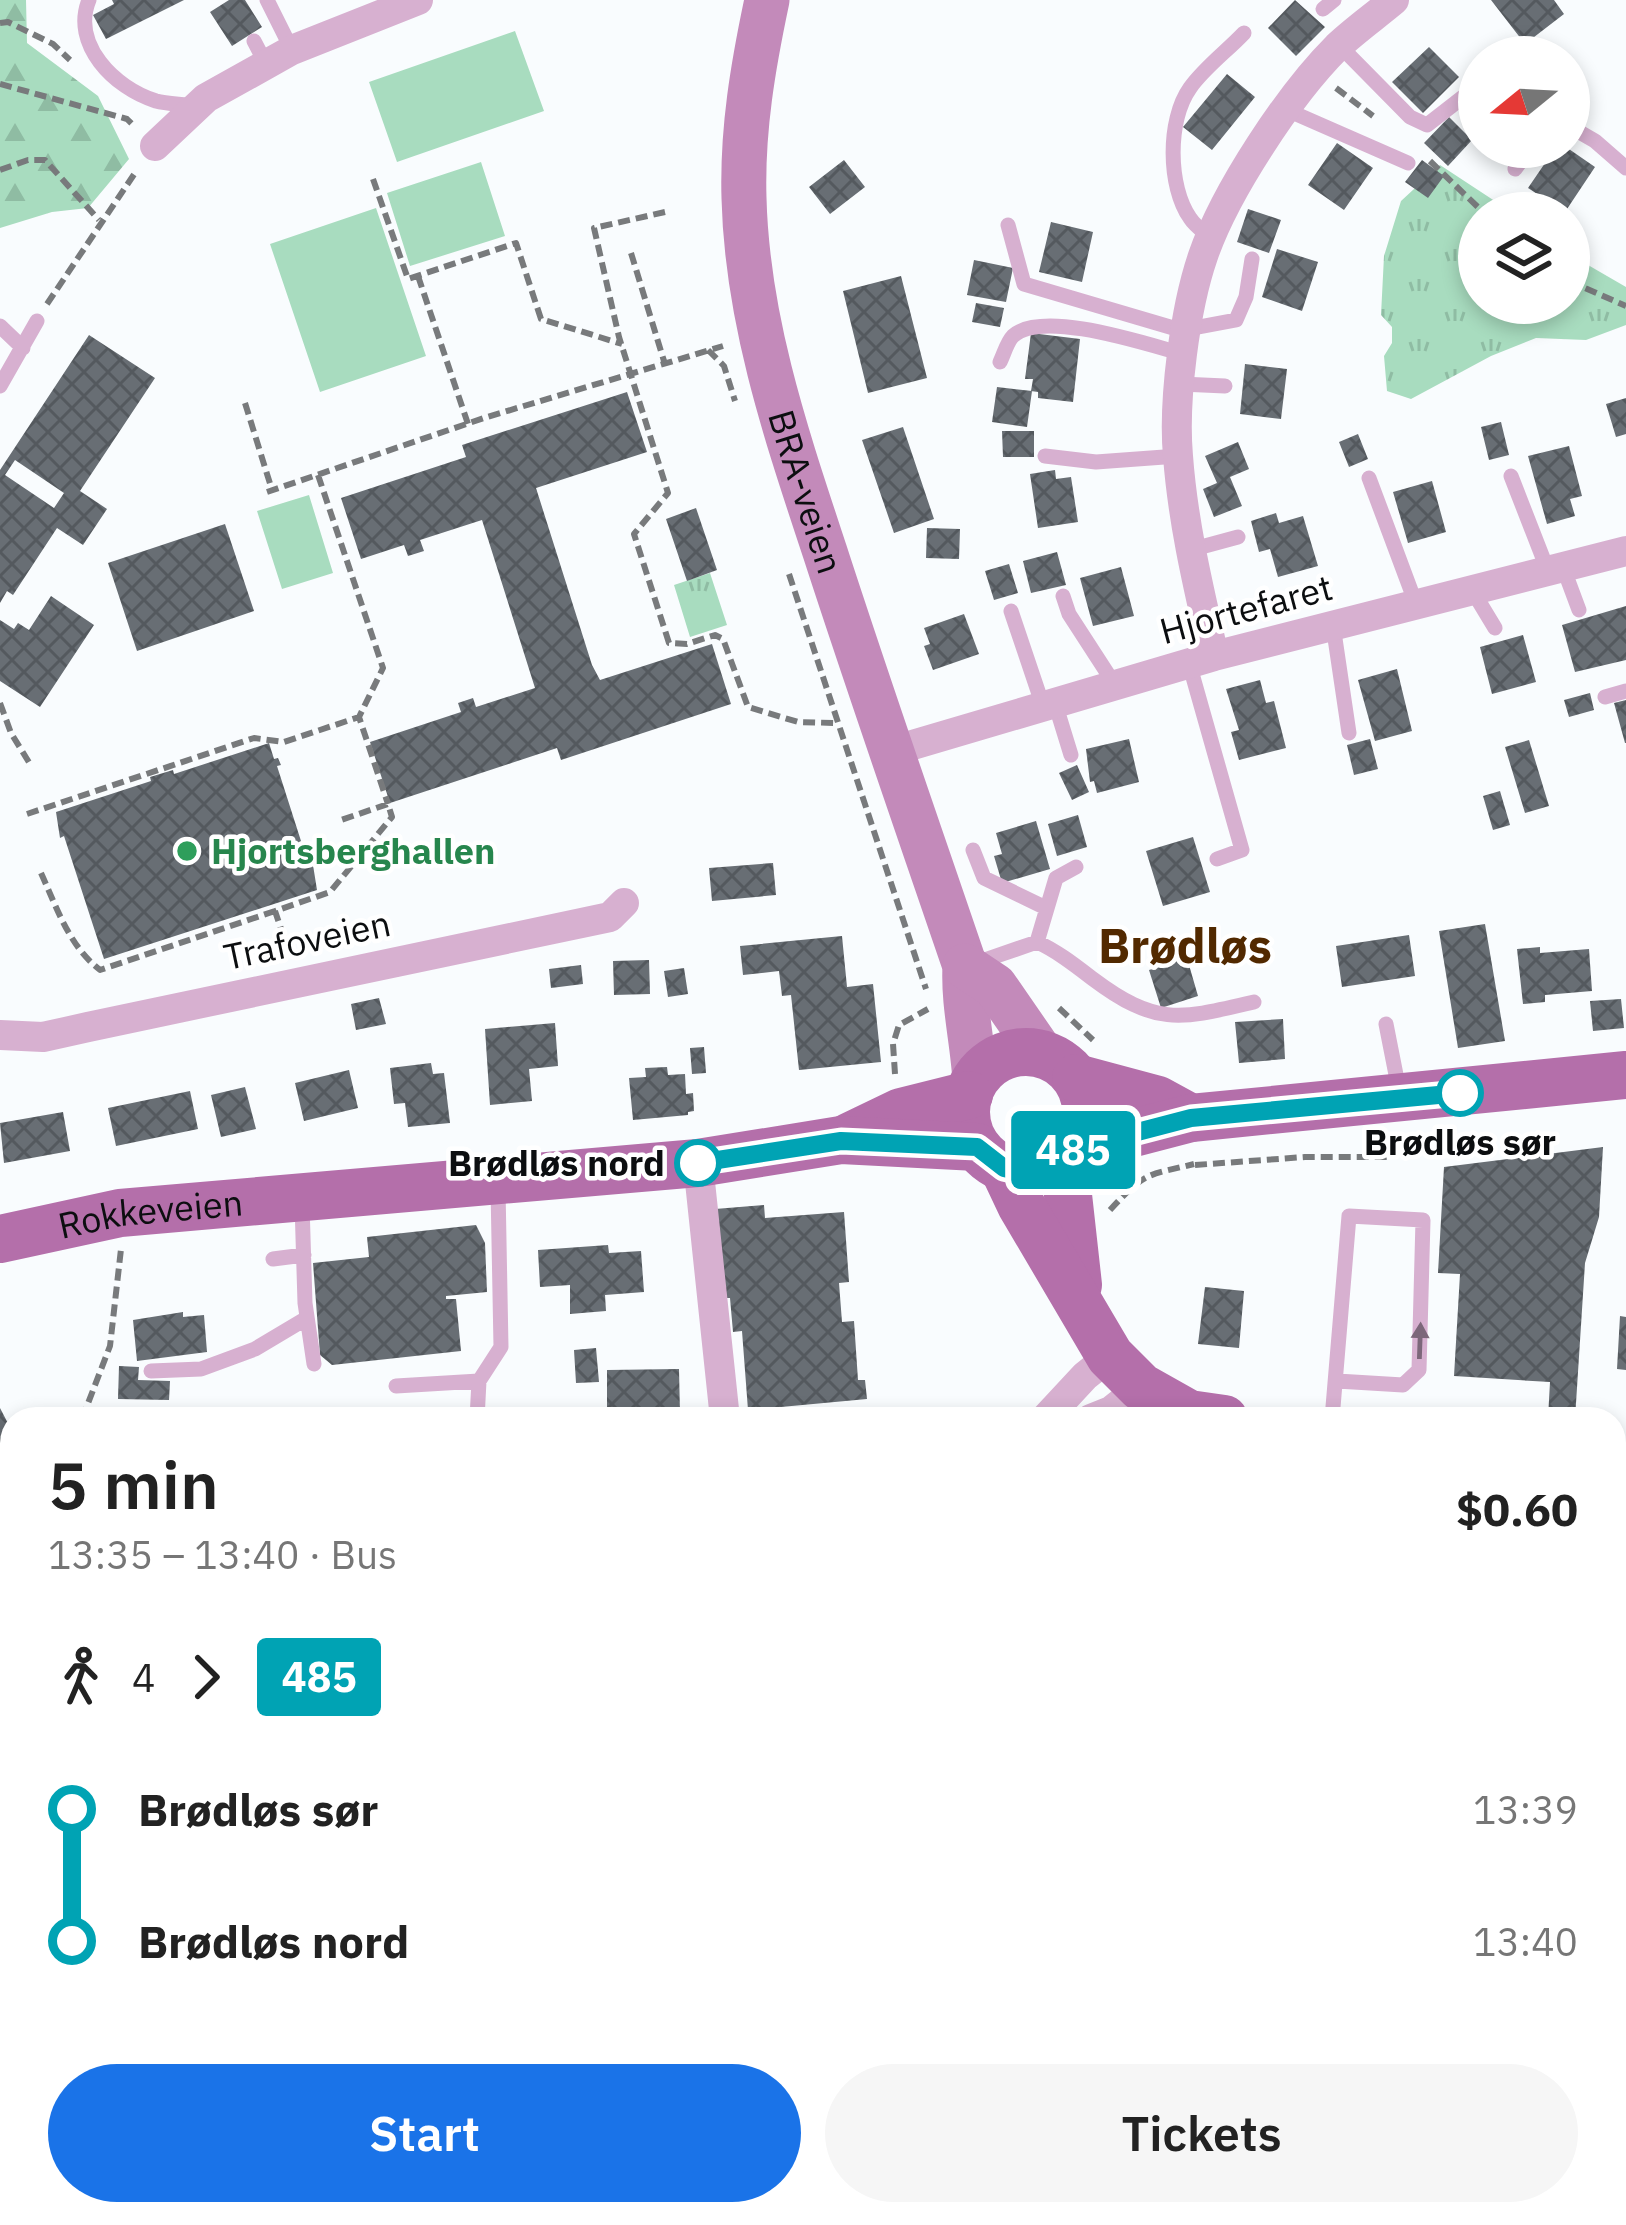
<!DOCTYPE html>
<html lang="en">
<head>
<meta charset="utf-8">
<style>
	:root { --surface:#fff; --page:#f6f6f6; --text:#222; --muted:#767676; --accent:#1a73e8 }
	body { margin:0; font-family:"IBM Plex Sans",sans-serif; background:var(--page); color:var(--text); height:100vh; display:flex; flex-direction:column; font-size:45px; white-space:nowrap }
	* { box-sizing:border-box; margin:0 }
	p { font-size:39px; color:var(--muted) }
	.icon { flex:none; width:66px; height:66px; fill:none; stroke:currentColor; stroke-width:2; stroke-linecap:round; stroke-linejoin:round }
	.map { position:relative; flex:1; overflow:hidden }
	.side { position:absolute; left:0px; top:1407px; width:1626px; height:819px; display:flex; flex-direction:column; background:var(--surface); border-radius:36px 36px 0 0; box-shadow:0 6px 18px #0003 }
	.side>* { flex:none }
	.badge { padding:0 24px; border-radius:9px; font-size:42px; line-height:78px }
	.needle { width:78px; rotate:252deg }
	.tools { position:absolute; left:1458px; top:36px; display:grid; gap:24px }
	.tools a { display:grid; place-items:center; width:132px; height:132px; border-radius:50%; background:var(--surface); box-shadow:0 6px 18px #0003; font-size:60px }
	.map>.badge { position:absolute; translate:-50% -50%; box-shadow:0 0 0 6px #fff }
	.legs { display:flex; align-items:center; gap:18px; height:132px; padding:0 48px; font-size:39px }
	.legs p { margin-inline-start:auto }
	.summary { display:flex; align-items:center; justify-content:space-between; height:204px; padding:0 48px }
	h1 { font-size:66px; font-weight:600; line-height:90px }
	.cta { display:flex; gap:24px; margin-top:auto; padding:24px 48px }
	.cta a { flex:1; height:138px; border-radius:72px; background:var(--accent); color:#fff; font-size:48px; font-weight:600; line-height:138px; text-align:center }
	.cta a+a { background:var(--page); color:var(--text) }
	ul { padding:0 48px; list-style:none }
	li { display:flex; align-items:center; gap:42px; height:132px; font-size:45px }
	li i { display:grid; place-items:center; width:18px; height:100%; margin:0 15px; background:currentColor }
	li i::after { content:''; width:30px; height:30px; margin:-15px; border:9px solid; border-radius:50%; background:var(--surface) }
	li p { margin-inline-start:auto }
	li:first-child i { background:linear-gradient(#0000 50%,currentColor 0) }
	li:last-child i { background:linear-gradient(currentColor 50%,#0000 0) }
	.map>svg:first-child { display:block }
</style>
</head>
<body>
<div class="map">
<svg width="1626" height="2225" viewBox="0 0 1626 2225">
	<defs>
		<pattern id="forest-firs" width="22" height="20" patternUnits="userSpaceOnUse" patternTransform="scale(3)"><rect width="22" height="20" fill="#a8dcbf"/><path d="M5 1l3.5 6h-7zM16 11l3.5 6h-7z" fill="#8fbca3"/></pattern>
		<pattern id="park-tufts" width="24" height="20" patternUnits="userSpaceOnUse" patternTransform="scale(3)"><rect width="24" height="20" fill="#a8dcbf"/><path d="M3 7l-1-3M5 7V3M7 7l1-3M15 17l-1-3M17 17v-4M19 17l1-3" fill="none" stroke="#8fbca3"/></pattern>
		<pattern id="building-cross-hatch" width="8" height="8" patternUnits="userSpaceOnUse" patternTransform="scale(3)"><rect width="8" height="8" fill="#686e74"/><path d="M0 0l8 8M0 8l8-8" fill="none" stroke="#54595e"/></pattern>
	</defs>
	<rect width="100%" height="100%" fill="#f9fcfe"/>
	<path fill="url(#forest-firs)" d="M0,0H26L27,43L98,96L129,159L88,208L52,212L0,228Z"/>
	<path fill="url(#park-tufts)" d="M1440,165L1513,213H1479V303H1569V254L1626,287V325L1586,340L1536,338L1491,356L1411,399L1387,391L1384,356L1392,343V327L1381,315L1384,256L1401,201Z
		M710,573L727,625L690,637L674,585Z"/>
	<path fill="#a8dcbf" d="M515,31L544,111L397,162L369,82Z
		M481,162L505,236L410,266L387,193Z
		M376,208L426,356L320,392L270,244Z
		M309,495L333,573L282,589L257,511Z"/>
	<path fill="url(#building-cross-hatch)" fill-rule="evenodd" d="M112,0H184L106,39L93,15L114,4Z
		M229,0H245L262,27L232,46L210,12Z
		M1295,0L1325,27L1296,56L1268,28Z
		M1491,0H1554L1564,14L1525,44Z
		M1429,47L1459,77L1423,113L1392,82Z
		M1227,74L1255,97L1212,150L1183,127Z
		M1449,117L1472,140L1448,166L1424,143Z
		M1337,143L1373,168L1344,210L1308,185Z
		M1556,147H1566L1595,167L1565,212L1528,188Z
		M844,160L865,187L830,214L809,187Z
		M1422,160L1444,176L1428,198L1405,182Z
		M1248,209L1281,220L1269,253L1237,242Z
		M1051,222L1093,232L1082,282L1039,272Z
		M1277,249L1318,262L1302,311L1262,297Z
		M974,260L1013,268L1006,302L967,295Z
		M901,276L927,378L868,393L843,291Z
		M976,303L1004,308L1000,327L972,322Z
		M1031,333L1080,339L1073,402L1038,398V392L1031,391L1033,379H1025Z
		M89,335L155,378L80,491L107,509L83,545L57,528L13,595L7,591L0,603V470ZM15,460L64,493L54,508L5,475Z
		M1245,364L1287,369L1281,419L1240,414Z
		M997,387L1032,391L1027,427L992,422Z
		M627,392L647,452L536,488L592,665L600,680L712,644L731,704L561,760L557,748L390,803L370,742L461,712L458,703L473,698L476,707L535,688L482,520L420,540L424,551L408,556L404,545L361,559L341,498L466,457L462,445Z
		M1626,398V434L1616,437L1606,404Z
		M1501,422L1509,455L1489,460L1481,427Z
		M903,427L934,519L894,533L862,440Z
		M1002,431H1034V457H1003Z
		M1358,434L1368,459L1349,467L1339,442Z
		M1238,442L1249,469L1230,477L1242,506L1214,517L1203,489L1217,483L1205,456Z
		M1569,446L1582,496L1570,499L1575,516L1547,524L1528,456Z
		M1055,470L1056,479L1071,477L1078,522L1038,528L1030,474Z
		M1432,481L1446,532L1408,543L1393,492Z
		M696,508L717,570L687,581L666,519Z
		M1276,513L1279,523L1303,516L1318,566L1278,577L1270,549L1259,552L1251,521Z
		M225,524L254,611L137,651L108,563Z
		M927,528L960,529L959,559L926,558Z
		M1057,552L1066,585L1031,593L1023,561Z
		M1009,564L1018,593L994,600L985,571Z
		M1121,567L1134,616L1093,626L1080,578Z
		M51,596L94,625L40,707L0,681V620L14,629L18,623L29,630Z
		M1626,606V660L1575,672L1562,625Z
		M964,614L979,654L933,670L924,646L930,644L924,628Z
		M1523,635L1536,682L1492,694L1480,647Z
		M1397,669L1412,731L1375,741L1358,680Z
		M1260,680L1266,703L1274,701L1286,748L1239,760L1231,732L1239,730L1226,689Z
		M1590,693L1594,710L1569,717L1564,700Z
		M1626,700V743H1625L1614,703Z
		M1129,739L1139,782L1097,793L1094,781L1090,782L1086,749Z
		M1370,739L1378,769L1354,775L1347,745Z
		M1529,740L1549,806L1525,813L1505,747Z
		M269,743L274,759L278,758L281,765L277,766L309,866L313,865L317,890L104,959L64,836L60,838L56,812L151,781L150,777L173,770L174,774Z
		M1077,765L1089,792L1072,800L1059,773Z
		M1500,791L1510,825L1493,830L1483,796Z
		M1078,815L1087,847L1057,856L1048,824Z
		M1036,821L1050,869L1002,883L994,856L1002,854L996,833Z
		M1193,837L1210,892L1163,906L1146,851Z
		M773,863L776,895L712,901L709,868Z
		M1485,924L1505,1041L1458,1048L1439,931Z
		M1409,935L1415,976L1342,987L1336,946Z
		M842,936L847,987L873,984L881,1062L799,1070L791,995L782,996L779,971L743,975L740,946Z
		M1540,947V953L1589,949L1592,991L1545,995V1002L1523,1004L1517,949Z
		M1187,958L1198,996L1161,1008L1149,970Z
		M649,960L650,994L614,995L613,961Z
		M581,965L583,984L551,988L549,969Z
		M684,968L688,994L668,997L664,971Z
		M379,998L386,1024L356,1030L351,1004Z
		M1621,999L1624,1028L1593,1031L1590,1001Z
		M1283,1019L1285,1059L1239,1063L1235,1022Z
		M555,1023L558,1066L529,1069L532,1101L490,1105L485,1029Z
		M704,1047L706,1073L692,1074L690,1048Z
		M431,1063L433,1074L444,1073L450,1123L408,1127L405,1103L394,1104L390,1068Z
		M667,1067L668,1075L685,1074L686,1094L693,1093L694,1111L688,1112V1115L633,1120L629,1078L646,1077L645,1068Z
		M349,1070L358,1108L304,1121L295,1083Z
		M245,1087L256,1129L221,1137L211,1095Z
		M190,1091L198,1129L116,1146L108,1108Z
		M63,1112L70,1151L4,1163L0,1123Z
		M1603,1147L1599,1217L1585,1263L1575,1419L1548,1418L1550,1382L1454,1376L1460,1274L1438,1273L1444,1167Z
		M764,1205L765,1218L844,1212L849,1282L839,1283L842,1322L854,1321L858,1380H865L867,1399L748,1410L742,1331L733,1332L730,1298H721L715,1209Z
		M476,1225L485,1243L487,1292L446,1296V1299H456L461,1351L332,1365L320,1355L313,1263L369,1257L367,1237Z
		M608,1245L609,1253L641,1251L644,1292L605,1295L606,1311L570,1314V1285L540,1287L538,1250Z
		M1205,1287L1244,1291L1239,1348L1198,1344Z
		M183,1312V1317L204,1315L207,1352L137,1361L133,1320Z
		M1620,1316L1626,1317V1370L1617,1369Z
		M596,1348L599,1382L576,1383L574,1350Z
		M119,1366L139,1367L138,1380L170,1381L169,1400L118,1399Z
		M679,1369L680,1414L607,1419V1370Z
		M0,1408L12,1431V1457L0,1463Z
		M543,1409L546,1419H509V1417Z
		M12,1531V1585H11L5,1567L0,1568V1534Z
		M1614,1541L1626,1543V1597L1614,1595Z
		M1614,1803L1626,1812V1855L1614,1845Z
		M809,2214H838L832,2225Z
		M1162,2214H1216L1203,2225H1171Z
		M1352,2214H1424L1428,2221L1422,2225H1360Z"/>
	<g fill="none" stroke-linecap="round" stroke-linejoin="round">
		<path stroke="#787a7c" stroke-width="6" stroke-dasharray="12 6" stroke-linecap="butt" d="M0,23L8,22L53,44L70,60
			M0,84L127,119L133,125
			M1336,88L1373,116
			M1430,161L1484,213
			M0,170L28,160H45L99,220
			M373,179L408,279L516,243L541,319L622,344
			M665,212L594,228L619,337L668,493L634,534L669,643L687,644L715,635L723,639L748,707L798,722L835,723
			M631,253L664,361
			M418,276L468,424
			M1569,281L1626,306
			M47,304L137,170
			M708,350L724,366L735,401
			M245,403L272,490
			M318,475L383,668L359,717L388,804
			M267,492L484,418L723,346
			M789,574L926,989
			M0,703L11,733L30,764
			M27,814L254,738L284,742L359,717
			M41,873C57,908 69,946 100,970L275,911
			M290,955L275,911L330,892L392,817L388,804L338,821
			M1059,1008L1093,1040
			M895,1074L893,1044L899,1025L928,1009
			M1195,1165L1305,1157H1388L1450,1133
			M1110,1210C1146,1171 1146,1176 1194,1164
			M82,1419L110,1346L121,1249"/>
		<path stroke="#d7b0d0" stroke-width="15" d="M89,0C71,44 114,88 156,101C167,104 182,104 194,106
			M267,0L292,50
			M1323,9L1334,0
			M254,41L266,64
			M1339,45L1410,117L1427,125L1463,97
			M1287,110L1408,163
			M1569,126L1595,141L1626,168
			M1515,169L1531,147
			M1008,225L1024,284L1187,332
			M1211,238C1204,232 1195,226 1190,218C1168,187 1167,120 1190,88C1204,68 1227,51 1244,33
			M0,326L23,348
			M1188,329L1236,320L1246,297L1252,259
			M1000,362C1004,354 1007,342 1013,336C1042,309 1146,344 1183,354
			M1181,384L1225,386
			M0,386L37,321
			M1045,456L1096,462L1178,456
			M1511,476L1548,571
			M1369,478L1416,604
			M1190,550L1238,537
			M1563,567L1579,610
			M1472,590L1495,628
			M1063,596L1069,614L1115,685
			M1011,611L1043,706
			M1333,625L1349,733
			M1189,663L1242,850L1217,859
			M1605,697L1626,691
			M1055,703L1071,755
			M973,850L984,878L1046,908
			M1037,942L1056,878L1076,867
			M973,964L1037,942C1057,951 1076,966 1093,979C1157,1027 1181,1019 1254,1002
			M1386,1024L1399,1090
			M302,1204L305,1303L314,1364
			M273,1259L304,1255
			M151,1371L201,1369L255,1349L307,1318
			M396,1386L479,1381L501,1347L498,1188
			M477,1419L479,1381
			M1332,1419L1349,1216L1423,1220L1419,1370L1403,1385L1337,1381
			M1614,1631H1626
			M1614,1716L1626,1725
			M1614,1900L1626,1906
			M1614,2190L1616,2199L1626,2209
			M979,2214L982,2225
			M1317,2217L1326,2225"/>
		<path stroke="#d7b0d0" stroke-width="30" d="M155,146L206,98L292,50L418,0
			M1214,656C1199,590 1183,524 1178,456C1173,401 1185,308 1203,256C1225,192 1289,95 1337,47C1355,30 1375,16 1394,0
			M889,752L1214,656L1626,551
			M0,1035L43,1037L88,1027L610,917L624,903
			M698,1163L725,1419
			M1045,1419L1085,1376L1110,1356
			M1091,1419L1111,1411L1141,1387
			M0,1505L12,1501
			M0,2175L12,2154
			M428,2214L436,2225
			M1076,2214L1092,2225
			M589,2225L600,2214"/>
		<g stroke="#c38aba" stroke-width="45">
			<path id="s1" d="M767,0C753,66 742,130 744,198C747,321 787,437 825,552C870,691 918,828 965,966C963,1005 973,1042 975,1081"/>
			<path d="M965,966L995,986L1042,1054"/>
		</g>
		<g stroke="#b46faa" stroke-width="48">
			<circle cx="1026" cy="1112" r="60"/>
			<path d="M1076,1078L1158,1100L1191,1118"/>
			<path d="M849,1137L901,1112L969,1095"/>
			<path d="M1076,1148L1191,1118L1626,1075"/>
			<path d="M1064,1159L1078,1285"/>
			<path d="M1004,1169L1021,1205L1110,1356L1141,1387L1189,1414L1224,1419"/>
			<path id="s2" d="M0,1239L120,1213L698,1163L841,1140L977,1147"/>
			<path d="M1614,1467L1626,1468"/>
		</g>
	</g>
	<defs><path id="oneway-solid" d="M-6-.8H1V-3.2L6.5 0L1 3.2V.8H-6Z" transform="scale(3)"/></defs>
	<use fill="#7c677a" href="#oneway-solid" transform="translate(1420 1341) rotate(-88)"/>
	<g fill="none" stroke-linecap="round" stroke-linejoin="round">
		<g stroke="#fff" stroke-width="27">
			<path id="line-1" d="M698,1163L841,1141L977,1147L1004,1168L1025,1173L1046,1170L1076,1148L1191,1118L1460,1093"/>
		</g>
		<use href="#line-1" stroke="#00a3b4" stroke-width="18"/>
	</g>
	<circle fill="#2e9e5b" stroke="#fff" stroke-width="4.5" cx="187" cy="851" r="12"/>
	<g fill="#fff" stroke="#00a3b4" stroke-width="6">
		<circle cx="1460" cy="1093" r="21"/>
		<circle cx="698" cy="1163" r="21"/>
	</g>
	<g text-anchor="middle" stroke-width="9" stroke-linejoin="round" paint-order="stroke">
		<g font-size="36" fill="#0c0e10" stroke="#fff">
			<text dy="13" stroke="none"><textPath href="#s1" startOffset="501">BRA-veien</textPath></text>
			<text transform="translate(1246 609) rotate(-15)" y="13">Hjortefaret</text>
			<text transform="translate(307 940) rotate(-12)" y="13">Trafoveien</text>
			<text dy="13" stroke="none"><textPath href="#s2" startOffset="153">Rokkeveien</textPath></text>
		</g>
		<g font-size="36" font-weight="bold" fill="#27864d" stroke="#fff" text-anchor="start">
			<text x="211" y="864">Hjortsberghallen</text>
		</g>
		<g font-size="36" font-weight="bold" fill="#0c0e10" stroke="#fff">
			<text x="1460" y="1155">Brødløs sør</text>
			<text x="665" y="1176" text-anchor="end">Brødløs nord</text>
		</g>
		<g font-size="48" font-weight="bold" fill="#522900" stroke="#fff">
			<text x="1185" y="963">Brødløs</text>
		</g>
	</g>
</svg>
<div class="tools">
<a><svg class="needle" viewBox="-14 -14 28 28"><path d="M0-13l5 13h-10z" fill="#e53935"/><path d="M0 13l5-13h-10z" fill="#767676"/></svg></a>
<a><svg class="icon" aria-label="layers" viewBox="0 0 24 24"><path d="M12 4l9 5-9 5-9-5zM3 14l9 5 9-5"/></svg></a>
</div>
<b class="badge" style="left:1073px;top:1150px;background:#00a3b4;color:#fff">485</b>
<section class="side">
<div class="summary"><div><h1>5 min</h1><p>13:35 – 13:40 · Bus</p></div><b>$0.60</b></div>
<div class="legs"><svg class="icon" aria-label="walk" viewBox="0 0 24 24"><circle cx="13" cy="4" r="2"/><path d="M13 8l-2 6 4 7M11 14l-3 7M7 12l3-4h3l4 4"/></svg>4<svg class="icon" aria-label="forward" viewBox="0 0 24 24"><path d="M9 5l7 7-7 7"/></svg><b class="badge" style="background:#00a3b4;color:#fff">485</b></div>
<ul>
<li><i style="color:#00a3b4"></i><b>Brødløs sør</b><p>13:39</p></li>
<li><i style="color:#00a3b4"></i><b>Brødløs nord</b><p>13:40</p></li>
</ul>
<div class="cta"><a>Start</a><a>Tickets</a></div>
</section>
</div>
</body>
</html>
